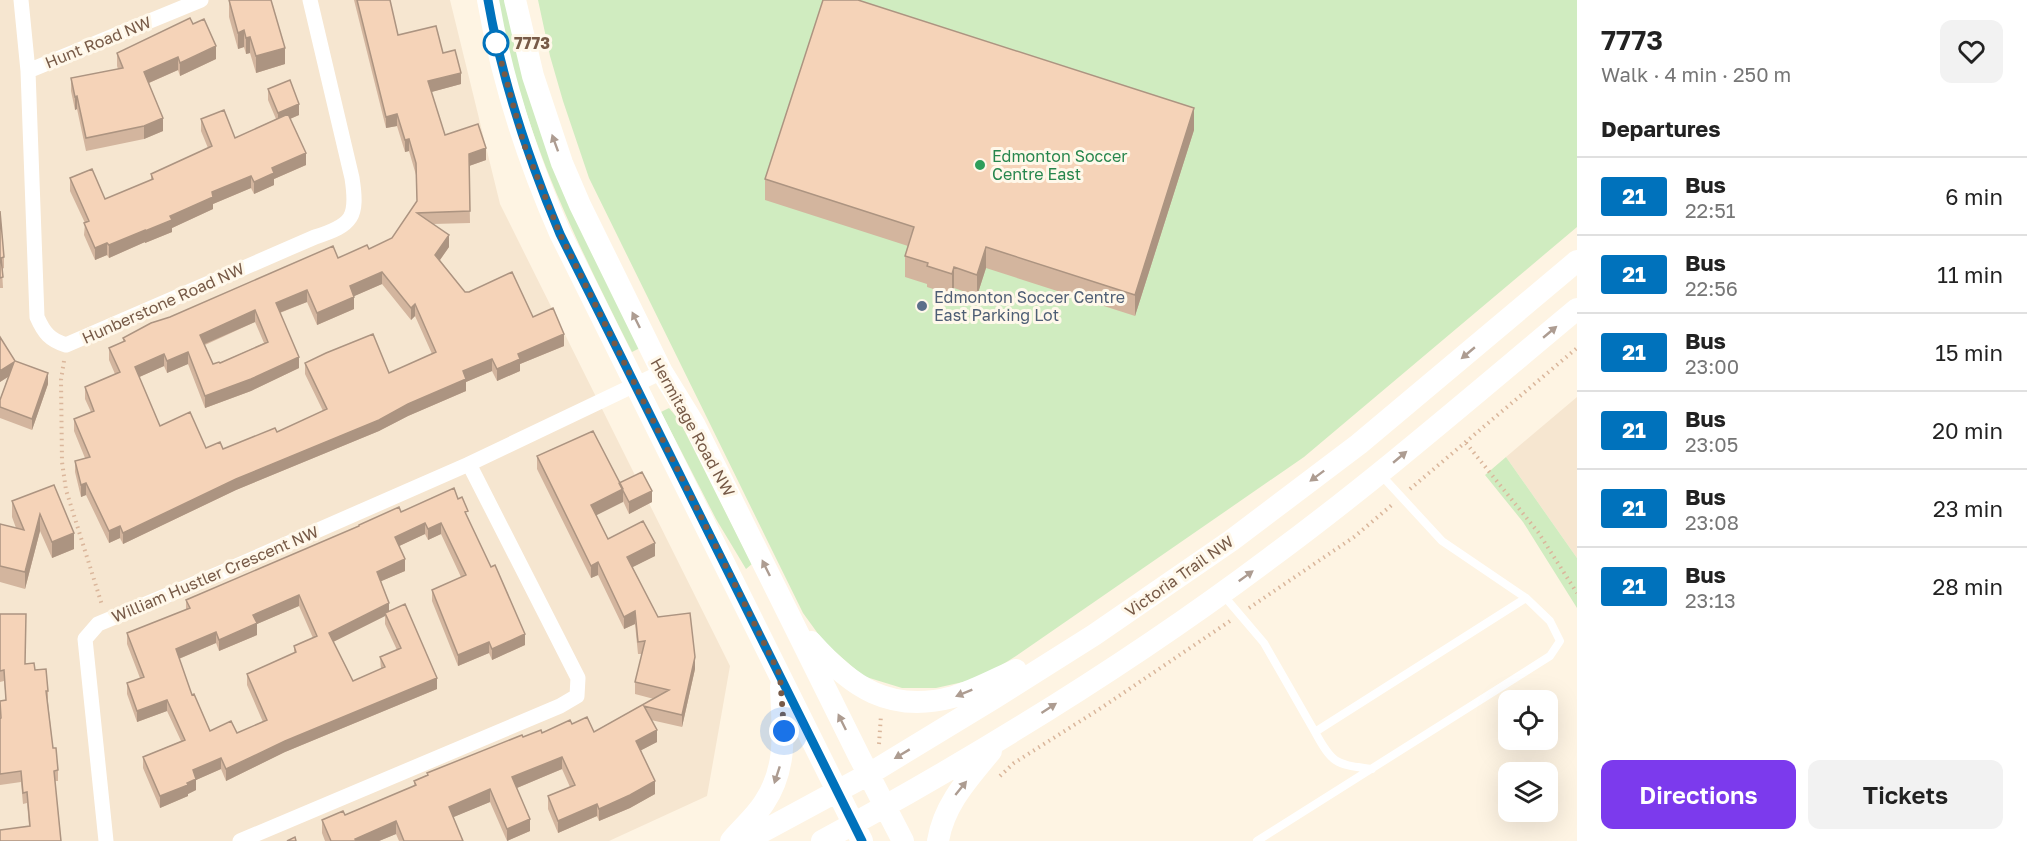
<!DOCTYPE html>
<html lang="en">
<head>
<meta charset="utf-8">
<style>
	:root { --surface:#fff; --page:#f2f2f2; --text:#222; --muted:#767676; --line:#e0e0e0; --accent:#7c3aed }
	body { margin:0; font-family:"Golos Text",sans-serif; background:var(--page); color:var(--text); height:100vh; display:flex; flex-direction:column; font-size:22px; white-space:nowrap }
	* { box-sizing:border-box; margin:0 }
	p { font-size:20px; color:var(--muted) }
	.icon { flex:none; width:33px; height:33px; fill:none; stroke:currentColor; stroke-width:2; stroke-linecap:round; stroke-linejoin:round }
	.map { position:relative; flex:1; overflow:hidden }
	.drawer { display:flex; flex-direction:column; background:var(--surface); width:450px }
	.drawer>* { flex:none }
	.badge { padding:0 12px; border-radius:4px; font-size:21px; line-height:39px }
	.tools { position:absolute; left:1498px; top:690px; display:grid; gap:12px }
	.tools a { display:grid; place-items:center; width:60px; height:60px; border-radius:12px; background:var(--surface); box-shadow:0 6px 24px #0002; font-size:30px }
	.you { position:absolute; width:30px; height:30px; margin:-15px; border:4px solid #fff; border-radius:50%; background:#1a73e8; box-shadow:0 0 0 9px #1a73e833 }
	.map>.badge { position:absolute; translate:-50% -50%; box-shadow:0 0 0 3px #fff }
	h2 { padding:0 24px; font-size:22px; line-height:54px }
	.round { display:grid; place-items:center; flex:none; width:63px; height:63px; border-radius:12px; background:var(--page) }
	.head { display:flex; align-items:center; justify-content:space-between; height:102px; padding:0 24px }
	h1 { font-size:28px; font-weight:600; line-height:45px }
	.button { display:flex; gap:12px; margin-top:auto; padding:12px 24px }
	.button a { flex:1; height:69px; border-radius:12px; background:var(--accent); color:#fff; font-size:24px; font-weight:600; line-height:69px; text-align:center }
	.button a+a { background:var(--page); color:var(--text) }
	ul { padding:0; list-style:none }
	li { display:flex; align-items:center; gap:18px; height:78px; padding:0 24px; border-top:2px solid var(--line) }
	li div { flex:1 }
	li b { display:block; font-size:22px }
	li em { font-style:normal }
	li .badge { min-width:66px; font-weight:700; text-align:center }
	main { display:flex; flex:1; min-height:0 }
	.map>svg:first-child { display:block }
</style>
</head>
<body>
<main>
<div class="map">
<svg width="1577" height="841" viewBox="0 0 1577 841">
	<rect width="100%" height="100%" fill="#fef4e3"/>
	<path fill="#f6e6d0" d="M0,0H450L500,204L730,666L707,796L609,841H0Z
		M1577,397V558L1506,457Z"/>
	<path fill="#d0ecc0" d="M498,0H510L640,348L632,352C573,235 521,130 498,0Z
		M538,0H1577V227L1304,457L1016,656L981,678L936,688H902L863,676L824,642L803,613L589,178L563,101L550,56Z
		M669,408L679,420L752,564L746,569L716,519L661,412Z
		M1506,457L1577,558V608L1523,522L1485,475Z"/>
	<g fill="none" stroke-linecap="round" stroke-linejoin="round">
		<path stroke="#dab69b" stroke-width="4" stroke-dasharray="1.5 4.5" stroke-linecap="butt" d="M64,361L61,380L62,462L66,490L102,605
			M1466,443L1538,532L1577,593
			M1410,489L1577,348
			M1249,608L1354,537L1393,504
			M879,744L881,715
			M1000,776L1014,763L1101,708L1230,621"/>
		<path stroke="#fff" stroke-width="8" d="M1224,596L1264,643L1315,732L1526,598
			M1315,732C1333,765 1336,764 1372,769
			M1257,841L1550,656L1560,641L1550,621L1526,598L1442,541L1382,476"/>
		<path stroke="#fff" stroke-width="15" d="M21,0L28,71L37,317C44,333 50,340 66,345L315,237C353,225 358,217 352,178L310,0
			M28,71L201,0
			M106,841L85,639L98,624L218,574L469,464L662,372
			M240,841L560,706L577,696L578,678L469,464"/>
		<path stroke="#fff" stroke-width="22" d="M488,0C502,81 527,158 560,233L862,841
			M515,0L533,76L562,163L580,205L662,372L694,424L859,756L903,841
			M811,642C851,687 890,714 953,697C974,691 996,679 1016,670
			M731,841C742,828 755,817 764,803C789,766 782,727 781,686
			M745,841L869,774L994,698L1094,635L1232,540L1359,444L1577,261
			M822,841C977,757 1129,664 1270,558C1376,480 1476,393 1577,309
			M938,841C944,804 969,778 991,751"/>
	</g>
	<path fill="#d3b59e" fill-rule="evenodd" d="M229,0L285,64L256,73L250,53L246,54L244,47L238,49L229,17Z
		M354,0H390L398,35L443,53L461,84L431,92L445,135L486,160L469,166L470,223L433,224L449,247L440,260L465,292L533,317L564,346L520,364V371L497,381L492,371L466,382V391L408,416L379,431L236,490L123,544L120,538L109,543L86,495L81,497L75,472V461L85,458L74,431V419L91,412L85,399V387L115,374L109,360V348L123,342V338L338,258L369,249L392,238L417,201L416,175L409,151L405,152L397,126L386,128ZM382,284L411,320L415,316L432,354L389,373L305,363V374L323,411L277,432L223,449L206,448L160,426L139,377L164,366L167,373L188,364L205,408L251,391L299,368L280,313L307,302L317,325L354,309V296ZM255,322L264,343L220,363L213,364L205,345Z
		M193,24L216,59L180,76L178,70L149,83L163,131L144,139L86,151L77,109L75,110L71,91V78L118,69L117,66V53Z
		M268,89L299,115L290,119L306,165L274,179V185L254,194L251,188L213,204V209L172,228V232L145,243V242L109,258L107,255L95,260L84,235L85,223L70,191V178L105,199L151,180V174L208,148L201,131V119L235,138L276,119L268,100Z
		M1194,130L1135,316L986,268L977,296L954,288L952,295L927,287V284L905,277V256L908,246L765,200V179Z
		M0,211L4,257V268L2,269L3,288H0Z
		M0,337L15,361L48,384L32,430L0,418V400L8,377L0,382Z
		M537,456L619,483L652,502L629,514L623,501L596,515L608,539L655,556L632,567L658,617L695,669L682,727L651,720L657,742L641,750L655,794L630,808L599,821L597,816L558,833L548,809V796L570,787L562,769L517,788L530,831L507,841L490,802L453,817L463,841H399L396,834L379,841H325L322,833V820L345,815L414,786V781L427,775V773L523,737L542,733L572,724L594,732L654,699L635,694V682L642,654H638L635,624L624,629L598,575L591,578L537,469Z
		M54,485L74,549L52,558L40,531L25,589L0,582V524L16,528L12,517V501Z
		M458,499L468,518L525,645L492,660L489,653L458,666L432,601V590L461,577L441,534L428,540L425,534L399,546L405,571L381,581L389,611L437,689L285,752L226,781L221,769L196,780V790L188,794V796L160,808L143,768V757L181,741L167,711L137,722L127,694V683L140,678L127,644V633L186,610V600L359,527V525L401,512ZM299,606L313,638L294,646V653L247,674V685L263,722L237,733L210,731L192,695L179,659L216,643L219,651L257,635V624ZM385,616V624L397,650L380,657L381,669L353,681L333,642Z
		M0,614L25,664L35,670L48,691V702L53,748L58,770V781H55L61,841L29,826L27,803L23,804L21,782L0,785V701L6,700L4,681L0,682Z"/>
	<path fill="#ac9481" d="M244,30V47L238,49V33Z
		M250,37V53L246,54V38Z
		M216,46V59L180,76V63Z
		M285,48V64L256,73V56Z
		M178,57V70L144,85V72Z
		M461,73V84L428,93V81Z
		M77,96V109L75,110V97Z
		M299,104V115L278,124V113Z
		M1194,108V130L1135,316V295Z
		M397,114V126L386,128V117Z
		M163,118V131L144,139V126Z
		M409,139V151L405,152V140Z
		M486,148V160L469,166V154Z
		M306,153V165L274,179V185L254,194V182L272,168Z
		M251,176V188L213,204V209L172,228V232L145,243V231L212,192Z
		M145,230V242L109,258V245Z
		M449,235V247L435,267V255Z
		M107,243V255L95,260V248Z
		M986,247V268L977,296V275Z
		M954,267V288L952,295V274Z
		M382,272V284L350,298V286Z
		M307,290V302L276,314V303Z
		M354,297V309L317,325V313Z
		M415,304V316L411,320V308Z
		M255,310V322L200,346V335Z
		M564,334V346L520,364V371L497,381V369L518,354Z
		M188,352V364L167,373V361Z
		M164,354V366L135,379V367Z
		M299,357V368L251,391L205,408V396Z
		M492,359V371L466,382V391L408,416L379,431L236,490L123,544V533L463,371Z
		M14,362V373L0,382V371Z
		M48,373V384L32,430V419Z
		M86,483V495L81,497V485Z
		M623,489V502L591,518V505Z
		M652,491V502L629,514V502Z
		M40,514V531L25,589V572Z
		M425,523V534L395,548V537Z
		M441,523V534L428,540V529Z
		M120,526V538L109,543V531Z
		M74,533V549L52,558V542Z
		M655,543V556L627,570V557Z
		M405,559V571L377,583V572Z
		M598,562V575L591,578V566Z
		M299,595V606L257,624V635L219,651V640L253,615Z
		M389,603V614L385,613V616L329,644V633Z
		M635,611V624L624,629V617Z
		M216,632V643L176,660V649Z
		M525,634V645L492,660V649Z
		M489,642V653L458,666V655Z
		M695,657V669L682,727V715Z
		M437,678V689L285,752L226,781V769L285,741Z
		M167,700V711L137,722V711Z
		M657,730V742L636,753V741Z
		M562,757V769L512,790V777Z
		M221,758V769L196,780V790L188,794V796L160,808V796L187,783L193,770Z
		M655,781V794L630,808L599,821V809Z
		M490,789V802L449,819V807Z
		M597,804V816L558,833V821Z
		M530,819V831L507,841V829Z
		M396,821V834L379,841H355V839Z"/>
	<path fill="#f5d3b8" stroke="#ac9481" stroke-width="1.5" fill-rule="evenodd" d="M229,0H271L285,48L256,56L250,37L246,38L244,30L238,33Z
		M357,0H390L398,35L436,26L443,53L455,50L461,73L428,81L445,135L478,124L486,148L469,154L470,211L417,213L449,235L435,255L465,292H469L512,272L533,317L553,308L564,334L518,354L520,359L497,369L492,359L463,371L466,379L408,404L379,420L236,479L123,533L120,526L109,531L86,483L81,485L75,461L90,457L74,419L94,411L85,387L120,372L109,348L125,341L123,338L151,323L170,317L333,246L338,258L367,245L369,249L392,238L417,201L416,163L409,139L405,140L397,114L386,117ZM382,272L411,308L415,304L436,352L389,373L373,334L326,353L305,363L327,409L277,432L275,428L223,449L220,442L206,448L190,412L160,426L135,367L164,354L167,361L188,352L205,396L251,379L299,357L276,303L307,290L317,313L354,297L350,286ZM255,310L268,342L220,363L219,362L213,364L200,335Z
		M823,0H858L1194,108L1135,295L986,247L977,275L954,267L952,274L927,266L928,263L905,256L914,227L765,179Z
		M190,18L193,24L204,19L216,46L180,63L178,57L144,72L163,118L144,126L86,138L77,96L75,97L71,78L123,68L117,53Z
		M290,80L299,104L278,113L268,89Z
		M224,110L235,138L288,114L306,153L272,168L274,173L254,182L251,176L212,192L213,197L170,216L172,220L145,231V230L109,245L107,243L95,248L84,223L89,221L70,178L92,169L105,199L153,179L151,174L212,146L201,119Z
		M0,211L4,257L1,258L3,277L0,278Z
		M0,337L15,361L48,373L32,419L0,407V400L14,362L0,371Z
		M593,431L623,489L591,505L608,539L643,521L655,543L627,557L658,617L690,613L695,657L682,715L644,706L657,730L636,741L655,781L630,795L599,809L597,804L558,821L548,796L575,785L562,757L512,777L530,819L507,829L490,789L449,807L463,841H404L396,821L355,839L356,841H331L322,820L343,811L345,815L416,785L414,781L428,775L427,773L522,735L523,737L541,730L542,733L570,720L572,724L587,717L594,732L669,690L635,682L645,641L638,642L635,611L624,617L598,562L591,566L537,456Z
		M642,472L652,491L629,502L619,483Z
		M54,485L74,533L52,542L40,514L25,572L0,566V524L24,530L12,501Z
		M454,488L458,499L462,497L468,511L465,512L491,567L495,565L525,634L492,649L489,642L458,655L432,590L466,575L441,523L428,529L425,523L395,537L405,559L377,572L389,603L329,633L353,681L385,667L380,657L401,648L385,613L405,604L437,678L285,741L226,769L221,758L193,770L196,779L187,783L188,785L160,796L143,757L185,740L167,700L137,711L127,683L144,677L127,633L190,608L186,600L359,526V525L399,507L401,512ZM299,595L317,636L294,646L296,652L247,674L267,720L237,733L231,721L210,731L194,694L192,695L176,649L216,632L219,640L257,623L253,615Z
		M0,614H26L25,664L34,663L35,670L46,669L48,691H46L53,748H56L58,770L54,771L61,841H0V830L30,826L27,792L23,793L21,771L0,774V719L1,718L0,701L6,700L4,670L0,671Z
		M295,837L296,841H287Z"/>
	<defs><path id="oneway-solid" d="M-6-.8H1V-3.2L6.5 0L1 3.2V.8H-6Z" transform="scale(1.5)"/></defs>
	<g fill="#ad9c91">
		<use href="#oneway-solid" transform="translate(555 143) rotate(-110)"/>
		<use href="#oneway-solid" transform="translate(636 320) rotate(-116)"/>
		<use href="#oneway-solid" transform="translate(1550 332) rotate(-40)"/>
		<use href="#oneway-solid" transform="translate(1468 353) rotate(140)"/>
		<use href="#oneway-solid" transform="translate(1400 457) rotate(-40)"/>
		<use href="#oneway-solid" transform="translate(1317 476) rotate(143)"/>
		<use href="#oneway-solid" transform="translate(766 568) rotate(-116)"/>
		<use href="#oneway-solid" transform="translate(1246 576) rotate(-36)"/>
		<use href="#oneway-solid" transform="translate(964 693) rotate(158)"/>
		<use href="#oneway-solid" transform="translate(1049 708) rotate(-33)"/>
		<use href="#oneway-solid" transform="translate(842 722) rotate(-116)"/>
		<use href="#oneway-solid" transform="translate(902 754) rotate(149)"/>
		<use href="#oneway-solid" transform="translate(777 775) rotate(108)"/>
		<use href="#oneway-solid" transform="translate(961 788) rotate(-51)"/>
	</g>
	<g fill="none" stroke-linecap="round" stroke-linejoin="round">
		<g stroke="#fff" stroke-width="14">
			<path id="line" d="M488,0C502,81 528,158 560,234L862,841"/>
		</g>
		<use href="#line" stroke="#0072bc" stroke-width="9"/>
		<path stroke="#775a47" stroke-width="6" stroke-dasharray="0 10.8" d="M496,43L524,144L560,234L780,675L784,731"/>
	</g>
	<circle fill="#fff" stroke="#0072bc" stroke-width="3" cx="496" cy="43" r="12"/>
	<circle fill="#2e9e5b" stroke="#fff8ea" stroke-width="2" cx="980" cy="165" r="6"/>
	<circle fill="#5c6f8a" stroke="#fff8ea" stroke-width="2" cx="922" cy="306" r="6"/>
	<g text-anchor="middle" stroke-width="6" stroke-linejoin="round" paint-order="stroke">
		<g font-size="16" fill="#775a47" stroke="#fff8ea">
			<text transform="translate(98 42) rotate(-22)" y="6">Hunt Road NW</text>
			<text transform="translate(163 303) rotate(-24)" y="6">Hunberstone Road NW</text>
			<text transform="translate(693 427) rotate(61)" y="6">Hermitage Road NW</text>
			<text transform="translate(215 574) rotate(-23)" y="6">William Hustler Crescent NW</text>
			<text transform="translate(1179 576) rotate(-35)" y="6">Victoria Trail NW</text>
		</g>
		<g font-size="16" font-weight="bold" fill="#775a47" stroke="#fff8ea" text-anchor="start">
			<text x="514" y="49">7773</text>
		</g>
		<g font-size="16" fill="#27864d" stroke="#fff8ea" text-anchor="start">
			<text x="992" y="162">Edmonton Soccer<tspan x="992" dy="18">Centre East</tspan></text>
		</g>
		<g font-size="16" fill="#4e5e75" stroke="#fff8ea" text-anchor="start">
			<text x="934" y="303">Edmonton Soccer Centre<tspan x="934" dy="18">East Parking Lot</tspan></text>
		</g>
	</g>
</svg>
<div class="tools">
<a><svg class="icon" aria-label="locate" viewBox="0 0 24 24"><circle cx="12" cy="12" r="6"/><path d="M12 2v4M12 18v4M2 12h4M18 12h4"/></svg></a>
<a><svg class="icon" aria-label="layers" viewBox="0 0 24 24"><path d="M12 4l9 5-9 5-9-5zM3 14l9 5 9-5"/></svg></a>
</div>
<div class="you" style="left:784px;top:731px"></div>
</div>
<section class="drawer">
<div class="head"><div><h1>7773</h1><p>Walk · 4 min · 250 m</p></div><a class="round"><svg class="icon" aria-label="heart" viewBox="0 0 24 24"><path d="M12 20l-8-8c-3-5 5-10 8-4 3-6 11-1 8 4z"/></svg></a></div>
<h2>Departures</h2>
<ul>
<li><span class="badge" style="background:#0072bc;color:#fff">21</span><div><b>Bus</b><p>22:51</p></div><em>6 min</em></li>
<li><span class="badge" style="background:#0072bc;color:#fff">21</span><div><b>Bus</b><p>22:56</p></div><em>11 min</em></li>
<li><span class="badge" style="background:#0072bc;color:#fff">21</span><div><b>Bus</b><p>23:00</p></div><em>15 min</em></li>
<li><span class="badge" style="background:#0072bc;color:#fff">21</span><div><b>Bus</b><p>23:05</p></div><em>20 min</em></li>
<li><span class="badge" style="background:#0072bc;color:#fff">21</span><div><b>Bus</b><p>23:08</p></div><em>23 min</em></li>
<li><span class="badge" style="background:#0072bc;color:#fff">21</span><div><b>Bus</b><p>23:13</p></div><em>28 min</em></li>
</ul>
<div class="button"><a>Directions</a><a>Tickets</a></div>
</section>
</main>
</body>
</html>
